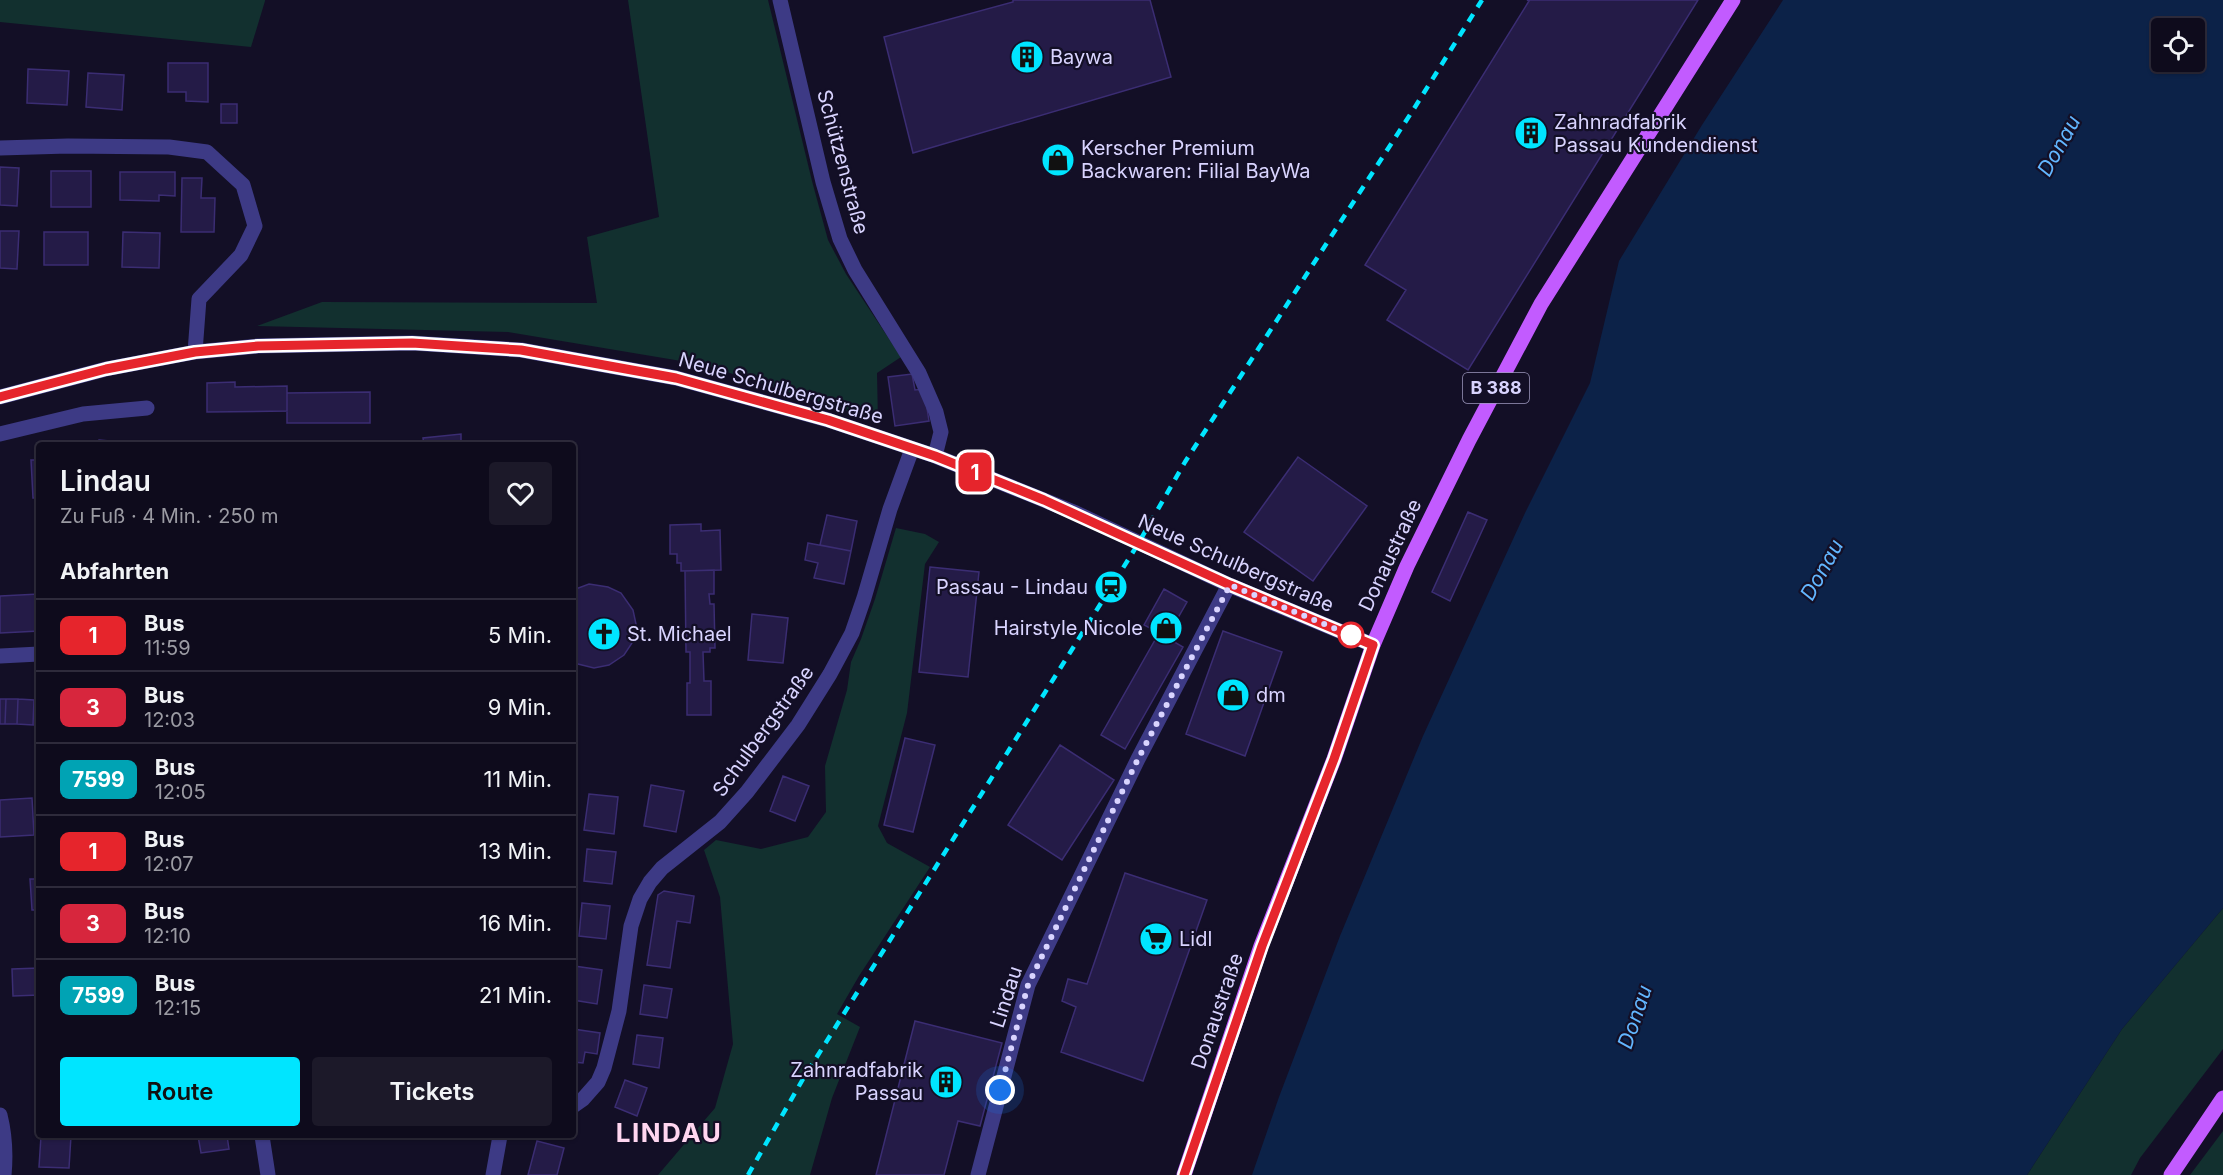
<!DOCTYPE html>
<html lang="de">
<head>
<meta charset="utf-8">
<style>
	:root { --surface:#0e0b1c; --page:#1c1929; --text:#f1f3f6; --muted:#9b9ba3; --line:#2e2b3b; --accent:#00e5ff }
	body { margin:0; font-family:Inter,sans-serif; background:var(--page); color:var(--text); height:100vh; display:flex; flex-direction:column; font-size:22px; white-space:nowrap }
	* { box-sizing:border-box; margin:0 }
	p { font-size:20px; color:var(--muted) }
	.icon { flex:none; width:33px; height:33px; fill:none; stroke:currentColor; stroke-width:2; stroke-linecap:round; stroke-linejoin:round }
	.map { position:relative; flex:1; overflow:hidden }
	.side { position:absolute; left:36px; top:442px; width:540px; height:696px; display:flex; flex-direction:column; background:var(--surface); border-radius:6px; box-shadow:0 2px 4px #0004,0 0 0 2px var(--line) }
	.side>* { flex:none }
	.badge { padding:0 12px; border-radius:9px; font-size:21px; line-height:39px }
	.fabs { position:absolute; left:2151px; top:18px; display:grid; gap:12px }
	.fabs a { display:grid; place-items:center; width:54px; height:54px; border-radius:6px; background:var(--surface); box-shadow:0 2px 4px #0004,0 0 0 2px var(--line); font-size:30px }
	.you { position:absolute; width:30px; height:30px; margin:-15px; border:4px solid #fff; border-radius:50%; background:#1a73e8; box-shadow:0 0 0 9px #1a73e833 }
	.map>.badge { position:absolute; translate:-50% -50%; box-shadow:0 0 0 3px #fff }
	h2 { padding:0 24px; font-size:22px; line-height:54px }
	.round { display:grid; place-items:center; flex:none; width:63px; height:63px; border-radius:6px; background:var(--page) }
	.headline { display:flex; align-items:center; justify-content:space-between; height:102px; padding:0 24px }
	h1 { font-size:28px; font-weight:600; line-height:45px }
	.primary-button { display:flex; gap:12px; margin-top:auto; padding:12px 24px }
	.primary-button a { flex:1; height:69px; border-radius:6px; background:var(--accent); color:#111; font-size:24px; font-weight:600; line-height:69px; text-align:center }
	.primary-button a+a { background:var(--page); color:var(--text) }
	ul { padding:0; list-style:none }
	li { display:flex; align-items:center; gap:18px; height:72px; padding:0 24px; border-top:2px solid var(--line) }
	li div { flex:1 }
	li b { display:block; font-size:22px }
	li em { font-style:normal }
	li .badge { min-width:66px; font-weight:700; text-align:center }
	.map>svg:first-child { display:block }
</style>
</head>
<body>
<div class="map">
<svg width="2223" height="1175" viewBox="0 0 2223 1175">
	<rect width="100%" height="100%" fill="#130f26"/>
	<path fill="#12302f" d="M0,0H265V1L251,47L0,22Z
		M628,0H768L812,181L828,240L846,274L901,357L877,373L878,421L705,365L508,332L257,326L322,302L597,303L587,237L659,217Z
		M896,528L925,534L939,542L925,564L907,713L878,826L887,843L930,867L859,976L837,1014L860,1027L832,1098L810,1175H658L715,1108L733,1044L720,897L704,850L716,840L761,849L808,837L826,812L825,766L847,690L851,662L861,639L875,599Z
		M2223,908V1049L2140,1158L2131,1175H2027L2122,1029Z
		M2223,1131V1175H2190Z"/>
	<path fill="#0c2248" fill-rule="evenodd" d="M1783,0H2223V908L2122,1029L2027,1175H1252L1279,1097L1340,936L1423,736L1525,513L1590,383L1619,261L1702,125ZM2162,28H2194V62H2162Z"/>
	<path fill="#241b47" stroke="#3b2d73" stroke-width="1.5" d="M1013,0H1150L1171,77L913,153L884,37L1013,2Z
		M1527,0H1698L1468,370L1387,320L1406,290L1365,265L1529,1Z
		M168,63H208V102L186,101V92H168Z
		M28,69L69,71L67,105L27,103Z
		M88,73L124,75L122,110L86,107Z
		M221,104H237V123H221Z
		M1062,145L1070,171L1054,176L1046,149Z
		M0,167L19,168L17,206L0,205Z
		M51,171H91V207H51Z
		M120,172H175V196L159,195V201L120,200Z
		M182,178H202L201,198H215L214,232H181Z
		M0,231H19L17,269L0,268Z
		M44,232H88V265H44Z
		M123,232L160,233L159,268L122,267Z
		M912,374L915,390L924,389L929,421L895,426L888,377Z
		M235,382V387L287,386V411L207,412V383Z
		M370,392V423H287V393Z
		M461,434V446H424L423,438Z
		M99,440L120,442V446H98Z
		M1298,457L1367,506L1313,581L1244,532Z
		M31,460H39V498H33Z
		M1468,512L1487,520L1450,601L1432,592Z
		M827,515L857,521L851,551L820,545Z
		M701,524V531L720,530L721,570L681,571V563H677V554H670V525Z
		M808,543L851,551L844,584L814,578L818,563L805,560Z
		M930,567L979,572L968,677L919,672Z
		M714,570V594H709L710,604H714L715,648H710V652H703L704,681H711V715H687V683H690V652H686L685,571Z
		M589,584L608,587L621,593L633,610L636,624L632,643L624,655L609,665L594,668L578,664L573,661V590Z
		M1164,589L1187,602L1167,637L1144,625Z
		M39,594V631L0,633V596Z
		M752,614L788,618L783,663L748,660Z
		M1223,631L1282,652L1245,756L1186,734Z
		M1159,633L1183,647L1125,749L1101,735Z
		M573,685L577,732L573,733Z
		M0,699H6L5,724H0Z
		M6,699H18L17,724H5Z
		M18,699L34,700L33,725L17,724Z
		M34,700H39V725H33Z
		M905,738L935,745L913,832L884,825Z
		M1060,745L1114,780L1062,860L1008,825Z
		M783,776L809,786L795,821L770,811Z
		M651,785L684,791L676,832L644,826Z
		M589,794L618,797L614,834L584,830Z
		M32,798L34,835L0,837V800Z
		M587,849L616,852L612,884L584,881Z
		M1125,873L1207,900L1143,1081L1061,1052L1076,1007L1062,1001L1068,979L1087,984Z
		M30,879H39V910H32Z
		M664,891L694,896L690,923L677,921L670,968L647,965L658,895Z
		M582,903L610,906L606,939L579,936Z
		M574,966L602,970L597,1004L573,1000Z
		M39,968V995L13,996L12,969Z
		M644,985L672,989L667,1018L640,1014Z
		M915,1021L1002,1043L980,1126L958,1121L944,1175H876Z
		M573,1029L600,1033L597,1054L585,1052L583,1063L573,1062Z
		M637,1035L663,1038L659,1068L633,1064Z
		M625,1080L647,1088L637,1116L615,1107Z
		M41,1136H71L69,1168L39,1167Z
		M198,1136H227L229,1149L201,1153Z
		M537,1141L564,1148L557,1175H528Z"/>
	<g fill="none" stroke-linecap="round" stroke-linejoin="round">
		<path stroke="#3d3a85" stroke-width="15" d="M780,0L823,182L840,239L855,270L919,373L936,412L941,432L935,456
			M0,148L68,146L169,147L207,152L243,185L255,226L241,255L199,299L195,352
			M0,397L106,369L195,352L258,346L412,343L521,350L676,378L828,420L935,456L1076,513L1229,585L1373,645
			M0,434L83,414L147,408
			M0,656L39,654
			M573,1106L583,1099L598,1082L604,1068L619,1011L631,926L640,899L650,882L662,868L720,822L747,792L798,725L830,674L852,633L864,598L890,509L912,449
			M0,1115C5,1135 6,1154 4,1175
			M262,1136L268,1175
			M493,1175L500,1136
			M978,1175L1028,985L1138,759L1229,585"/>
		<path stroke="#c25bff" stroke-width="15" d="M1184,1175L1261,946L1334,759L1373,645L1407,566L1469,440L1541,304L1733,0
			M2171,1175L2223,1098"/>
		<path stroke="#00e5ff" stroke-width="4.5" stroke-dasharray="9 8" stroke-linecap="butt" d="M748,1175L803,1079L1138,544L1185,462L1415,107L1482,0"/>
	</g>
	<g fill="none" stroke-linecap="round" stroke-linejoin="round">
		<g stroke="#fff" stroke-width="14">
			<path id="line" d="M0,397L106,369L195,352L258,346L412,343L521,350L676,378L828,420L935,456L1044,500L1230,585L1373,645L1334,759L1262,946L1184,1175"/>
		</g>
		<use href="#line" stroke="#e6252c" stroke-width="9"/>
		<path stroke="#d9d4ff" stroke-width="6" stroke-dasharray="0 10.8" d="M1000,1090L1028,985L1138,759L1230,585L1353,636L1351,635"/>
	</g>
	<defs>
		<g id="building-disc" transform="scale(1.725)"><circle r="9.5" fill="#00e5ff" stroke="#130f26"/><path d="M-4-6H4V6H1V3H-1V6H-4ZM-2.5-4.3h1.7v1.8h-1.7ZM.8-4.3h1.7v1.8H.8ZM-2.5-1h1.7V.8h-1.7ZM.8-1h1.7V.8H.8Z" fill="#111"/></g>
		<g id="shop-disc" transform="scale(1.725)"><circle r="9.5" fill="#00e5ff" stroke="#130f26"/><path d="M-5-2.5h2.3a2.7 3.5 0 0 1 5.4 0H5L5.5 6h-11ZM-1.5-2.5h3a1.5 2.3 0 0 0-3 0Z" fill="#111"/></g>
		<g id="station-disc" transform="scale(1.725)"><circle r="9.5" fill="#00e5ff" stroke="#130f26"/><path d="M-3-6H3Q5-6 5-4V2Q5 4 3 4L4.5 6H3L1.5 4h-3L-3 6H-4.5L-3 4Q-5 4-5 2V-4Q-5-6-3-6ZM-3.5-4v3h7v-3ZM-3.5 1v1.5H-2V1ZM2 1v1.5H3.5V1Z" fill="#111"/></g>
		<g id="church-disc" transform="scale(1.725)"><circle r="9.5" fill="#00e5ff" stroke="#130f26"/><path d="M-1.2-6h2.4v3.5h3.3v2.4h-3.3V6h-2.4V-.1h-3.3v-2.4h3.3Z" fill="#111"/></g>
		<g id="supermarket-disc" transform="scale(1.725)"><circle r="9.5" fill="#00e5ff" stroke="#130f26"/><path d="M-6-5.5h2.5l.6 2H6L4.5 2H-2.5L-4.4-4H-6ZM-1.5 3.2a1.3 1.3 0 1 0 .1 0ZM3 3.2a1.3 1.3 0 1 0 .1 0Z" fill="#111"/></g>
	</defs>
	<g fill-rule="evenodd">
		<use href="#building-disc" x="1027" y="57"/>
		<use href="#building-disc" x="1531" y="133"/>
		<use href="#shop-disc" x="1058" y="160"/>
		<use href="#station-disc" x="1111" y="587"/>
		<use href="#shop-disc" x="1166" y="628"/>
		<use href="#church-disc" x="604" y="634"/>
		<use href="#shop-disc" x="1233" y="695"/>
		<use href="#supermarket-disc" x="1156" y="939"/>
		<use href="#building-disc" x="946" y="1082"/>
	</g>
	<circle fill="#fff" stroke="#e6252c" stroke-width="3" cx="1351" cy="635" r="12"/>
	<g text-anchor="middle" stroke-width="4.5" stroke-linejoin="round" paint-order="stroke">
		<rect fill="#130f26" stroke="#9e99be" stroke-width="1.5" x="1463" y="373" width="66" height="30" rx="4.5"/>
		<g font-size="18" font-weight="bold" fill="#d9d4ff">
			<text x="1496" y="394">B 388</text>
		</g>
		<g font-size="20" fill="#d9d4ff" stroke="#130f26" text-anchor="start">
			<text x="1050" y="64">Baywa</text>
			<text x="1554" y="129">Zahnradfabrik<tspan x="1554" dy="23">Passau Kundendienst</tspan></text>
			<text x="1081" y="155">Kerscher Premium<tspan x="1081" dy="23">Backwaren: Filial BayWa</tspan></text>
			<text x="1088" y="594" text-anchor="end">Passau - Lindau</text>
			<text x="1143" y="635" text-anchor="end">Hairstyle Nicole</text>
			<text x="627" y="641">St. Michael</text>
			<text x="1256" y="702">dm</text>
			<text x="1179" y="946">Lidl</text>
			<text x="923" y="1077" text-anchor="end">Zahnradfabrik<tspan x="923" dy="23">Passau</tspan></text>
		</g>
		<g font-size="20" fill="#d9d4ff" stroke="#130f26">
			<text transform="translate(843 162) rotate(75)" y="7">Schützenstraße</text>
			<text transform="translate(781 388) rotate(16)" y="7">Neue Schulbergstraße</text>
			<text transform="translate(1390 555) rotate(-65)" y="7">Donaustraße</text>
			<text transform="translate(1236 563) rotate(24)" y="7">Neue Schulbergstraße</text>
			<text transform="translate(763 731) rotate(-54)" y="7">Schulbergstraße</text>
			<text transform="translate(1006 997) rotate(-72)" y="7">Lindau</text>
			<text transform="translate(1217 1011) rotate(-71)" y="7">Donaustraße</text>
		</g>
		<g font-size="21" font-style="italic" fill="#62b6ff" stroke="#130f26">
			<text transform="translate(2059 146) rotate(-61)" y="7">Donau</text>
			<text transform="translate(1822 570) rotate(-61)" y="7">Donau</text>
			<text transform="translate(1635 1017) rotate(-71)" y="7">Donau</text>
		</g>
		<g font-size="26" font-weight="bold" letter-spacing="1.5" fill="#ffd6f0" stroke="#130f26">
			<text x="669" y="1142">LINDAU</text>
		</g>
	</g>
</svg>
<div class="fabs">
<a><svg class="icon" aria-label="locate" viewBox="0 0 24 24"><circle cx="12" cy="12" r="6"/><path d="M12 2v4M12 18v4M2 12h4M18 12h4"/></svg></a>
</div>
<div class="you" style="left:1000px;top:1090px"></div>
<b class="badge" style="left:975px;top:472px;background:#e6252c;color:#fff">1</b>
<section class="side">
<div class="headline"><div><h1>Lindau</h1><p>Zu Fuß · 4 Min. · 250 m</p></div><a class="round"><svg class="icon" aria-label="heart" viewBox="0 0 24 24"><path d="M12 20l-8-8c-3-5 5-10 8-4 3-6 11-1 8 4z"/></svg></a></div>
<h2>Abfahrten</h2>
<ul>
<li><span class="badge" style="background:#e6252c;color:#fff">1</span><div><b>Bus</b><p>11:59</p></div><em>5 Min.</em></li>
<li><span class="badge" style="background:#d7263d;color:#fff">3</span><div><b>Bus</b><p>12:03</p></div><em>9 Min.</em></li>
<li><span class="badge" style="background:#00a3b4;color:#fff">7599</span><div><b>Bus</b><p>12:05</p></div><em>11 Min.</em></li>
<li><span class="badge" style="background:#e6252c;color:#fff">1</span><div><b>Bus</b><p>12:07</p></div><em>13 Min.</em></li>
<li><span class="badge" style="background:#d7263d;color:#fff">3</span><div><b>Bus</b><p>12:10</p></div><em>16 Min.</em></li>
<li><span class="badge" style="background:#00a3b4;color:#fff">7599</span><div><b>Bus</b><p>12:15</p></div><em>21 Min.</em></li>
</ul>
<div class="primary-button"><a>Route</a><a>Tickets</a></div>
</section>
</div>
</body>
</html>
